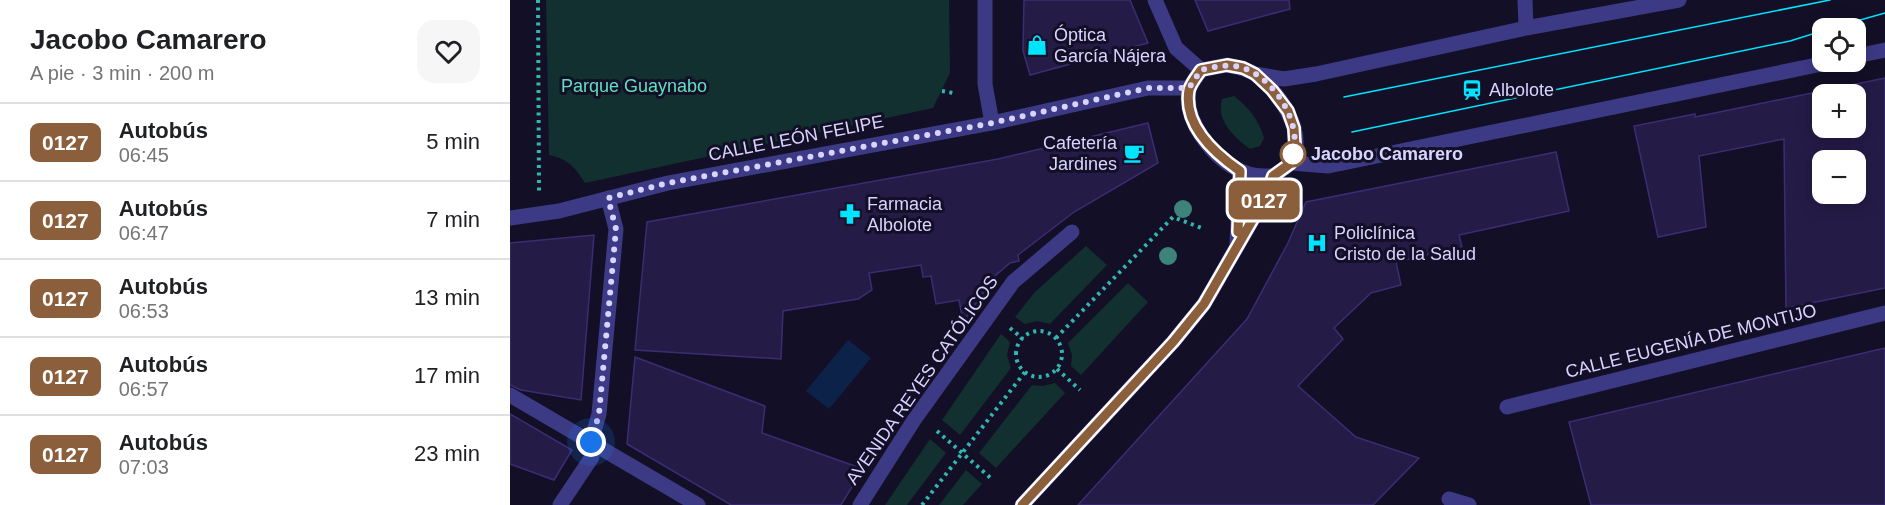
<!DOCTYPE html>
<html lang="es">
<head>
<meta charset="utf-8">
<style>
	:root { --surface:#fff; --page:#f6f6f6; --text:#202124; --muted:#757577; --line:#e0e0e0 }
	body { margin:0; font-family:Arial,sans-serif; background:var(--page); color:var(--text); height:100vh; display:flex; flex-direction:column; font-size:22px; white-space:nowrap }
	* { box-sizing:border-box; margin:0 }
	p { font-size:20px; color:var(--muted) }
	.icon { flex:none; width:33px; height:33px; fill:none; stroke:currentColor; stroke-width:2; stroke-linecap:round; stroke-linejoin:round }
	.map { position:relative; flex:1; overflow:hidden }
	.drawer { display:flex; flex-direction:column; background:var(--surface); width:510px }
	.drawer>* { flex:none }
	.badge { padding:0 12px; border-radius:9px; font-size:21px; line-height:39px }
	.buttons { position:absolute; left:1302px; top:18px; display:grid; gap:12px }
	.buttons a { display:grid; place-items:center; width:54px; height:54px; border-radius:12px; background:var(--surface); box-shadow:0 3px 15px #0003; font-size:30px }
	.you { position:absolute; width:30px; height:30px; margin:-15px; border:4px solid #fff; border-radius:50%; background:#1a73e8; box-shadow:0 0 0 9px #1a73e833 }
	.map>.badge { position:absolute; translate:-50% -50%; box-shadow:0 0 0 3px #fff }
	.round { display:grid; place-items:center; flex:none; width:63px; height:63px; border-radius:18px; background:var(--page) }
	.summary { display:flex; align-items:center; justify-content:space-between; height:102px; padding:0 30px }
	h1 { font-size:28px; font-weight:700; line-height:45px }
	ul { padding:0; list-style:none }
	li { display:flex; align-items:center; gap:18px; height:78px; padding:0 30px; border-top:2px solid var(--line) }
	li div { flex:1 }
	li b { display:block; font-size:22px }
	li em { font-style:normal }
	li .badge { min-width:66px; font-weight:700; text-align:center }
	main { display:flex; flex:1; min-height:0 }
	.map>svg:first-child { display:block }
</style>
</head>
<body>
<main>
<section class="drawer">
<div class="summary"><div><h1>Jacobo Camarero</h1><p>A pie · 3 min · 200 m</p></div><a class="round"><svg class="icon" aria-label="heart" viewBox="0 0 24 24"><path d="M12 20l-8-8c-3-5 5-10 8-4 3-6 11-1 8 4z"/></svg></a></div>
<ul>
<li><span class="badge" style="background:#8b5e3c;color:#fff">0127</span><div><b>Autobús</b><p>06:45</p></div><em>5 min</em></li>
<li><span class="badge" style="background:#8b5e3c;color:#fff">0127</span><div><b>Autobús</b><p>06:47</p></div><em>7 min</em></li>
<li><span class="badge" style="background:#8b5e3c;color:#fff">0127</span><div><b>Autobús</b><p>06:53</p></div><em>13 min</em></li>
<li><span class="badge" style="background:#8b5e3c;color:#fff">0127</span><div><b>Autobús</b><p>06:57</p></div><em>17 min</em></li>
<li><span class="badge" style="background:#8b5e3c;color:#fff">0127</span><div><b>Autobús</b><p>07:03</p></div><em>23 min</em></li>
</ul>
</section>
<div class="map">
<svg width="1375" height="505" viewBox="0 0 1375 505">
	<rect width="100%" height="100%" fill="#130f26"/>
	<path fill="#12302f" d="M36,0H439L440,73L423,108L75,183C65,167 58,159 39,155Z
		M724,96C739,108 749,120 754,138L750,146L740,149C723,136 706,121 712,99Z
		M576,246L597,265L540,324L527,321L515,324L505,317L525,292Z
		M618,283L638,302L571,375L561,366L562,355L558,343Z
		M491,334L500,342L497,355L501,368L450,435L432,420Z
		M545,383L555,393L486,468L469,453L522,385L533,386Z
		M420,439L436,453L397,505H375Z
		M456,470L472,484L453,505H429Z"/>
	<path fill="#0c2248" d="M338,340L361,358L319,409L296,391Z"/>
	<path fill="#241b47" stroke="#3b2d73" stroke-width="1.5" fill-rule="evenodd" d="M514,0H620L638,43L520,75L513,51Z
		M685,0H779L780,9L698,31Z
		M1375,78V288L1276,308L1274,139L1189,156L1196,227L1148,237L1124,126L1185,114V117ZM1312,94H1346V128H1312ZM1312,160H1346V194H1312Z
		M638,123L648,163L564,212L508,255L509,261L500,263L486,275L453,322L449,300L426,304L421,276L413,277L411,265L359,273L362,290L348,299L273,311L271,359L125,350L137,222L488,159Z
		M1046,152L1059,211L949,235L952,247L886,262L891,285L861,293L824,328L833,339L788,386L846,437L909,458L863,505H568L737,319L778,243L796,202Z
		M84,235L71,400L11,390L0,385V243Z
		M1375,348V505H1081L1059,422Z
		M125,357L255,406L252,433L353,469L331,505H221L117,444Z
		M0,414L62,450L44,480L0,464Z"/>
	<g fill="none" stroke-linecap="round" stroke-linejoin="round">
		<path stroke="#2fb8b0" stroke-width="4" stroke-dasharray="3 4.5" stroke-linecap="butt" d="M28,0L29,191
			M432,91L443,93
			M500,328L513,339
			M506 354a23 23 0 1 1 46 0a23 23 0 1 1-46 0Z
			M546,338L663,217L694,229
			M547,369L570,390
			M427,431L483,480
			M412,505L515,372"/>
		<path stroke="#3d3a85" stroke-width="15" d="M475,0V84L482,123
			M645,0L666,48L691,70
			M1015,0L1016,28
			M1346,56L1375,50
			M717,65C726,67 735,68 743,73C768,89 798,132 781,162C778,167 768,172 763,176C752,176 741,176 731,171C704,159 673,121 679,90C681,83 687,76 691,70Z
			M745,74L774,79L806,74L1016,28L1169,0
			M781,163L818,166L833,163L1321,62
			M0,218L49,211L158,183L482,123L638,88H679
			M727,243L730,171
			M0,395L188,505
			M997,407L1375,313
			M939,499L959,505
			M50,505L82,457L81,442L89,414L106,229L98,198
			M350,505L404,420L503,282L562,232
			M512,505L663,342L694,304L755,198L763,176"/>
		<path stroke="#00e5ff" stroke-width="1.5" d="M1322,28L1375,13
			M834,97L1320,0
			M842,132L1280,41L1312,31"/>
	</g>
	<g fill="#3d827b">
		<circle cx="673" cy="209" r="9"/>
		<circle cx="658" cy="256" r="9"/>
	</g>
	<g fill="none" stroke-linecap="round" stroke-linejoin="round">
		<g stroke="#fff" stroke-width="14">
			<path id="line" d="M512,505L663,342L694,304L755,198L763,176L781,163L785,146L784,128L778,111L762,90L745,74L733,68L717,65L691,70C687,76 681,83 679,90C673,125 704,153 730,171L728,232"/>
		</g>
		<use href="#line" stroke="#8b5e3c" stroke-width="9"/>
		<path stroke="#d9d4ff" stroke-width="6" stroke-dasharray="0 10.8" d="M81,442L89,414L106,229L98,198L158,183L482,123L638,88H679L691,70C705,67 719,63 733,68C764,78 792,122 783,154"/>
	</g>
	<defs>
		<g id="shop-bare" transform="scale(1.62)"><path d="M-5-2.5h2.3a2.7 3.5 0 0 1 5.4 0H5L5.5 6h-11ZM-1.5-2.5h3a1.5 2.3 0 0 0-3 0Z" fill="#00e5ff" stroke="#130f26" stroke-width="2.5" paint-order="stroke"/></g>
		<g id="station-bare" transform="scale(1.62)"><path d="M-3-6H3Q5-6 5-4V2Q5 4 3 4L4.5 6H3L1.5 4h-3L-3 6H-4.5L-3 4Q-5 4-5 2V-4Q-5-6-3-6ZM-3.5-4v3h7v-3ZM-3.5 1v1.5H-2V1ZM2 1v1.5H3.5V1Z" fill="#00e5ff" stroke="#130f26" stroke-width="2.5" paint-order="stroke"/></g>
		<g id="cafe-bare" transform="scale(1.62)"><path d="M-5.5-4.5H6V0H3Q3 3.5 0 3.5H-2.5Q-5.5 3.5-5.5 0ZM3-3.2v2h1.7v-2ZM-6 4.5H4V6H-6Z" fill="#00e5ff" stroke="#130f26" stroke-width="2.5" paint-order="stroke"/></g>
		<g id="pharmacy-bare" transform="scale(1.62)"><path d="M-2-6h4v4h4v4h-4v4h-4v-4h-4v-4h4Z" fill="#00e5ff" stroke="#130f26" stroke-width="2.5" paint-order="stroke"/></g>
		<g id="hospital-bare" transform="scale(1.62)"><path d="M-5-5h3v3.5h4V-5h3V5h-3V1.5h-4V5h-3Z" fill="#00e5ff" stroke="#130f26" stroke-width="2.5" paint-order="stroke"/></g>
	</defs>
	<g fill-rule="evenodd">
		<use href="#shop-bare" x="527" y="45"/>
		<use href="#station-bare" x="962" y="90"/>
		<use href="#cafe-bare" x="624" y="153"/>
		<use href="#pharmacy-bare" x="340" y="214"/>
		<use href="#hospital-bare" x="807" y="243"/>
	</g>
	<circle fill="#fff" stroke="#8b5e3c" stroke-width="3" cx="783" cy="154" r="12"/>
	<g text-anchor="middle" stroke-width="6" stroke-linejoin="round" paint-order="stroke">
		<g font-size="18" fill="#d9d4ff" stroke="#130f26" text-anchor="start">
			<text x="544" y="41">Óptica<tspan x="544" dy="21">García Nájera</tspan></text>
			<text x="979" y="96">Albolote</text>
			<text x="607" y="149" text-anchor="end">Cafetería<tspan x="607" dy="21">Jardines</tspan></text>
			<text x="357" y="210">Farmacia<tspan x="357" dy="21">Albolote</tspan></text>
			<text x="824" y="239">Policlínica<tspan x="824" dy="21">Cristo de la Salud</tspan></text>
		</g>
		<g font-size="18" fill="#5fe0c0" stroke="#130f26">
			<text x="124" y="92">Parque Guaynabo</text>
		</g>
		<g font-size="18" fill="#d9d4ff" stroke="#130f26">
			<text transform="translate(286 138) rotate(-11)" y="6">CALLE LEÓN FELIPE</text>
			<text transform="translate(1181 341) rotate(-14)" y="6">CALLE EUGENÍA DE MONTIJO</text>
			<text transform="translate(412 380) rotate(-55)" y="6">AVENIDA REYES CATÓLICOS</text>
		</g>
		<g font-size="18" font-weight="bold" fill="#d9d4ff" stroke="#130f26" text-anchor="start">
			<text x="801" y="160">Jacobo Camarero</text>
		</g>
	</g>
</svg>
<div class="buttons">
<a><svg class="icon" aria-label="locate" viewBox="0 0 24 24"><circle cx="12" cy="12" r="6"/><path d="M12 2v4M12 18v4M2 12h4M18 12h4"/></svg></a>
<a>+</a>
<a>−</a>
</div>
<div class="you" style="left:81px;top:442px"></div>
<b class="badge" style="left:754px;top:200px;background:#8b5e3c;color:#fff">0127</b>
</div>
</main>
</body>
</html>
